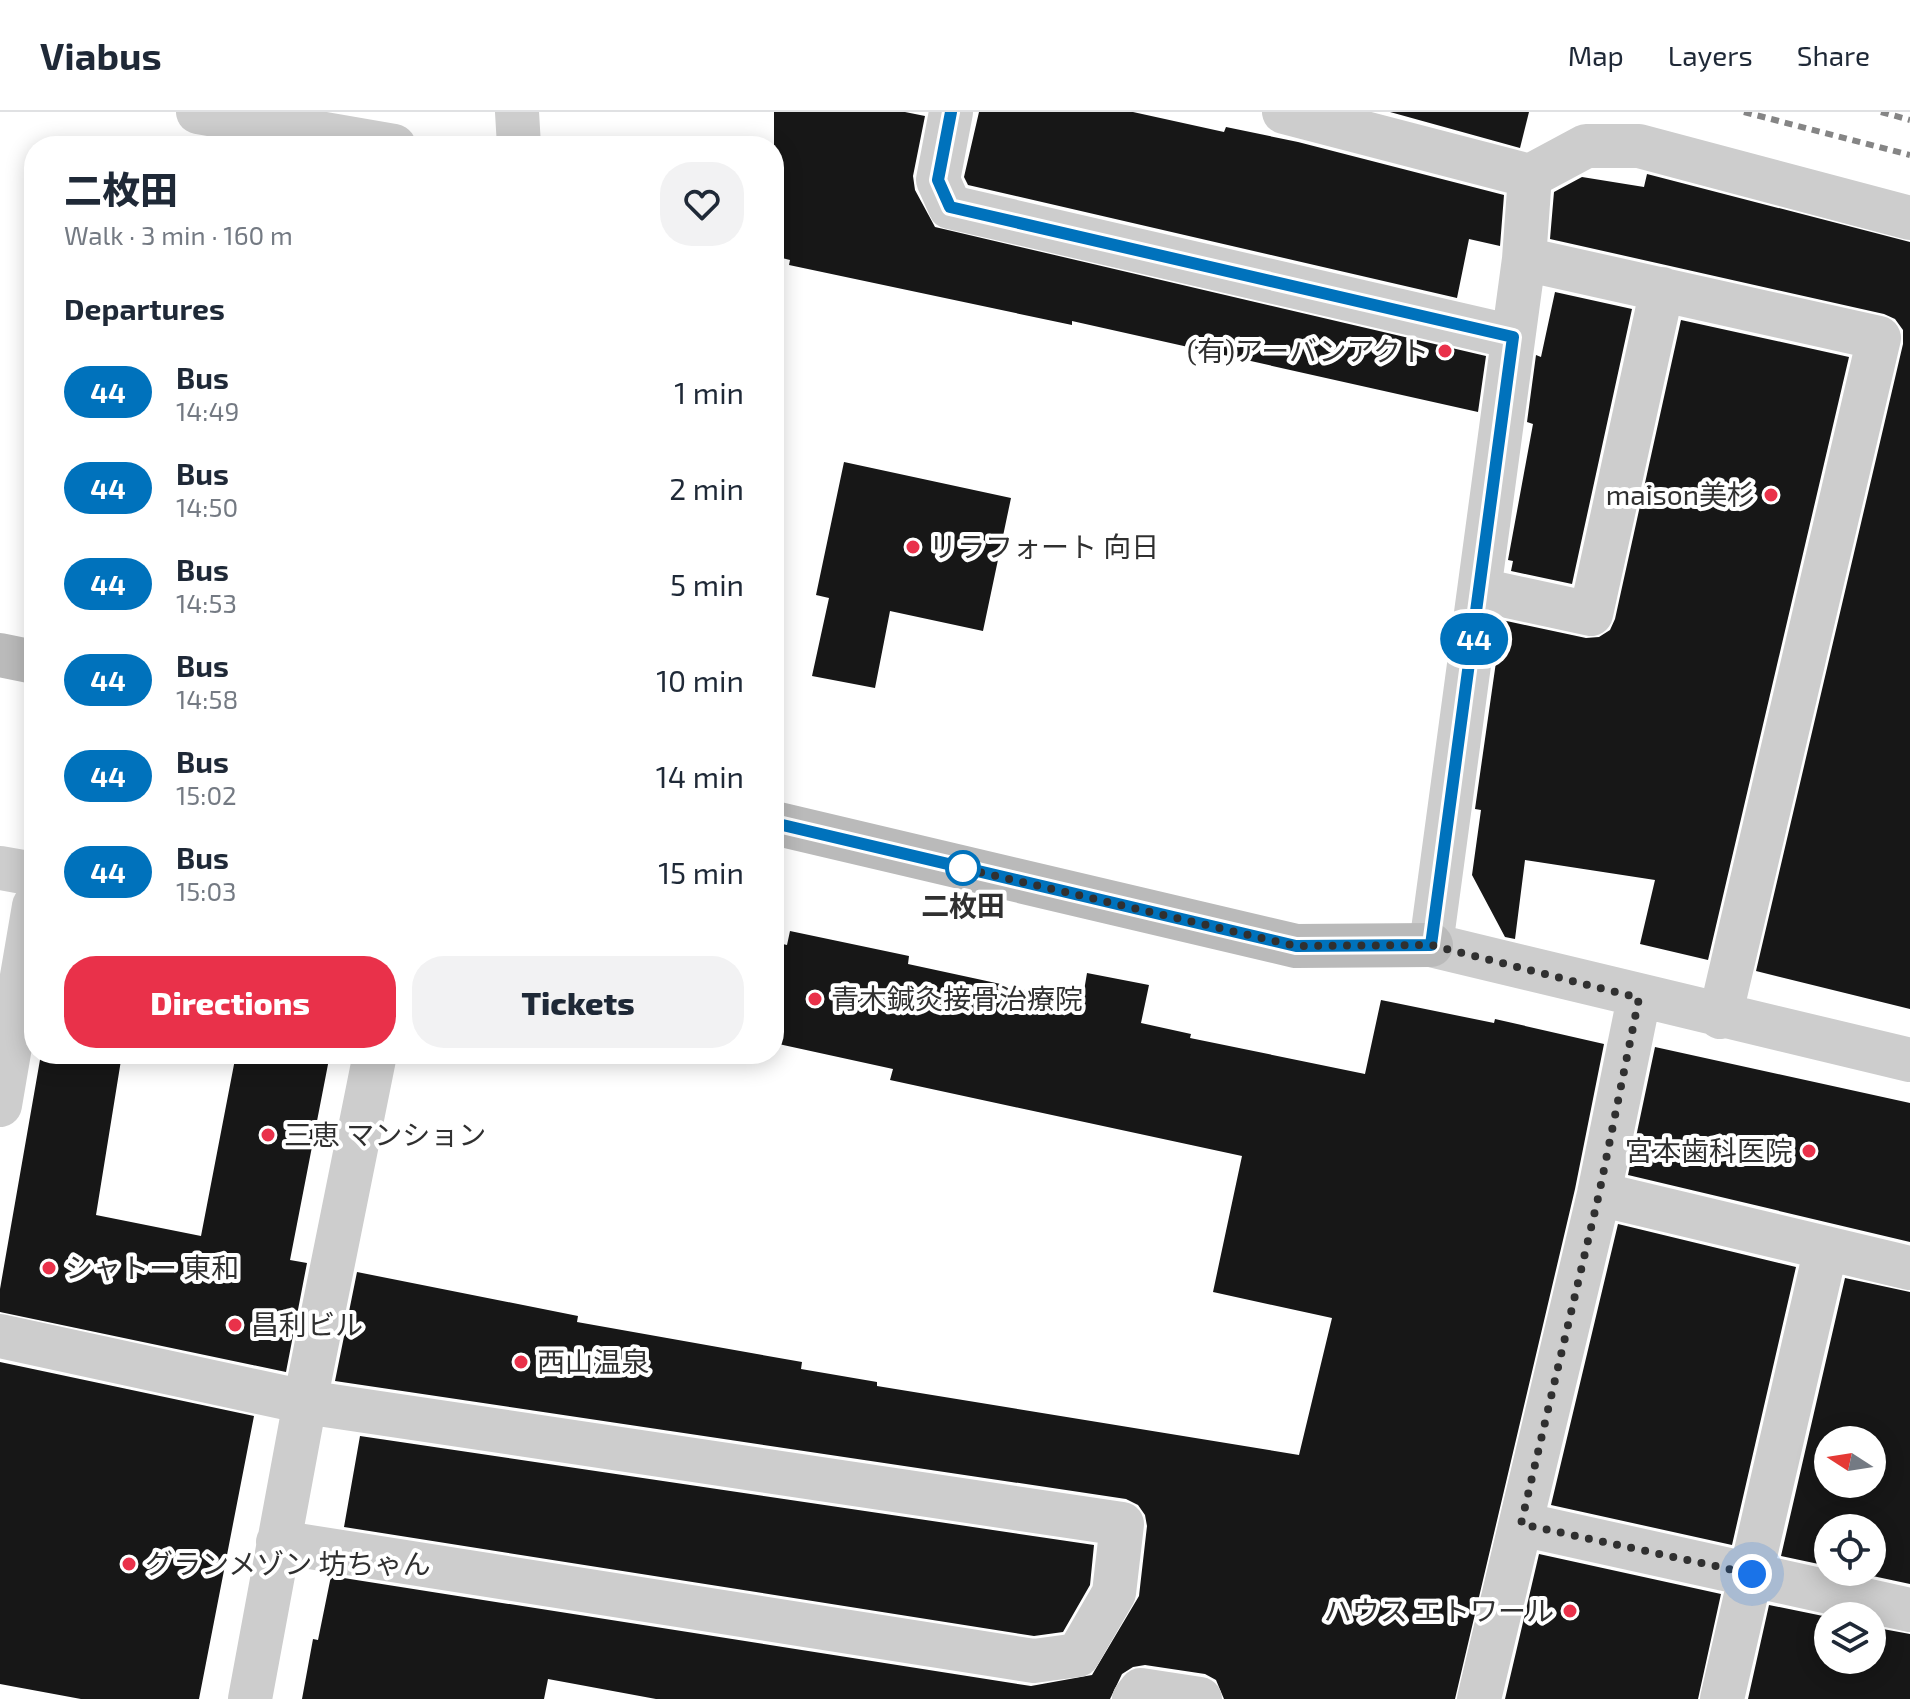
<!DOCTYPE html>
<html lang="en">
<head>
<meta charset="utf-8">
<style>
	:root { --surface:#fff; --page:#f2f2f3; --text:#1f2937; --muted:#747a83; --line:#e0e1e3; --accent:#e9314a }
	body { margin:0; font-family:"Exo 2","Noto Sans JP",sans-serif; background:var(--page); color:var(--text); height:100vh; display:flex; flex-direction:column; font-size:30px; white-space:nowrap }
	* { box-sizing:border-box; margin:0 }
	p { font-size:26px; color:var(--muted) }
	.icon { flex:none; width:44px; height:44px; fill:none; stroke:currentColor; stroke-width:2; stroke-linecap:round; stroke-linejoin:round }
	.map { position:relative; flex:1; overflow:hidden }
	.details { position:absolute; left:24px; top:24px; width:760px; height:928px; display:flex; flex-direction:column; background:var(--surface); border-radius:32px; box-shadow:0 4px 20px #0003 }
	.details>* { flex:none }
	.badge { padding:0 16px; border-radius:26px; font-size:28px; line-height:52px }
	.needle { width:52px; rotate:282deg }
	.tools { position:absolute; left:1814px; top:1314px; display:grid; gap:16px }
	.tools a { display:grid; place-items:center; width:72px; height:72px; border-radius:50%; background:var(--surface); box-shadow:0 4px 20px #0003; font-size:40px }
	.you { position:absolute; width:40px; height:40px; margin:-20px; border:6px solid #fff; border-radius:50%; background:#1a73e8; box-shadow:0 0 0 12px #1a73e833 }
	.map>.badge { position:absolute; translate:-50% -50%; box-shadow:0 0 0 4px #fff }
	h2 { padding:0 40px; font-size:30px; line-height:72px }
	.round { display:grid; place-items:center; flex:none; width:84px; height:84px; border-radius:32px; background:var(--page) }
	.overview { display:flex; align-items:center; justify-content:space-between; height:136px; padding:0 40px }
	h1 { font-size:38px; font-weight:800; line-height:60px }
	.cta { display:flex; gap:16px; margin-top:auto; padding:16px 40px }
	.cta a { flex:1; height:92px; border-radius:32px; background:var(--accent); color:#fff; font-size:32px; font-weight:800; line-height:92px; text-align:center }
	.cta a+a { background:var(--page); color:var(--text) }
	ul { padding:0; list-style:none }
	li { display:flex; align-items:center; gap:24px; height:96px; padding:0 40px }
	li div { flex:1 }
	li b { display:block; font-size:30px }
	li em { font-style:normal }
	li .badge { min-width:88px; font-weight:700; text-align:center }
	header { display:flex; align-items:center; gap:48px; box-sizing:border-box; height:112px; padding:0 40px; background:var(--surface); border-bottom:2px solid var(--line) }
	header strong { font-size:38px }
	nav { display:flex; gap:44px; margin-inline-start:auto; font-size:28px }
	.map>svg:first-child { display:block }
</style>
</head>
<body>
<header>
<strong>Viabus</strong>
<nav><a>Map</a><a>Layers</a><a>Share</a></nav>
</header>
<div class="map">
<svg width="1910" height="1587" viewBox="0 0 1910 1587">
	<rect width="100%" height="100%" fill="#fff"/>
	<path fill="#171717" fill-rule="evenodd" d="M774,0H905L925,4L913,64L915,78L935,115L1486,244L1478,300L1072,209V213L789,153L790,148L774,144Z
		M979,0H1133L1224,20L1226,15L1298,30L1504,83L1500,134L1469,127L1457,186L968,73L964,65Z
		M1390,0H1529L1520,36Z
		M1647,62L1910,130V897L1756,859L1903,232V218L1895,207L1884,202L1550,127L1554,80L1582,65L1644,75Z
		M1555,180L1632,197L1572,472L1511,459L1513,449L1508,448L1533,312L1527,310L1536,243L1541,245Z
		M1681,208L1849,245L1708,848L1640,832L1655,768L1525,748L1515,827L1505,825L1472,763L1481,698L1475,697L1502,508L1586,526L1599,525L1610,518L1615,507Z
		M844,350L1011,386L983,519L890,499L875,576L812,564L829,486L816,483Z
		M790,819L909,844L908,852L1047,882L1048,873L1084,879L1087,861L1149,873L1141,911L1191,922L1190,926L1365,962L1381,888L1494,911L1495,907L1604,932L1575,1077L1455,1587H1224L1216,1568L1205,1562L1145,1553L1133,1555L1122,1562L1110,1587H656L548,1567L544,1587H302L313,1527L318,1528L331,1464L1031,1574L1092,1563L1139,1484L1147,1414L1145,1403L1138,1393L1126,1387L335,1269L357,1160L578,1204L577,1210L802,1250L801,1257L877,1270V1274L1299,1343L1332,1206L1213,1180L1242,1044L890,968L893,957L774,931V830L787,833Z
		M1655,935L1910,991V1130L1628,1063Z
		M41,942H122L96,1103L201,1124L236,942H330L290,1148L307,1151L286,1260L0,1200V1177Z
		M1618,1112L1796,1155L1732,1433L1551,1393Z
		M1845,1166L1910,1180V1472L1854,1460H1872V1416H1828V1454L1781,1444ZM1828,1328H1872V1372H1828Z
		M0,1250L254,1304L199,1587H81L0,1572Z
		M360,1324L1094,1433L1090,1473L1063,1520L1034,1524L344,1415Z
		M1539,1442L1721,1482L1698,1587H1505Z
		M1769,1493L1828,1505V1548H1872V1515L1910,1522V1587H1748Z"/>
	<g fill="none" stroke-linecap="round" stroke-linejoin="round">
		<path stroke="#cdcdcd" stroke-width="44" d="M198,0L394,34
			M517,0L519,34
			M951,0L938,68L950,95L1513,225
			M1284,0L1530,64L1586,34H1639L1910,106
			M1530,64L1524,147L1431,833L1910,948
			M1524,147L1879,226L1720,905
			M1480,478L1591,502L1662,177
			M0,756L34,762
			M0,993L34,794
			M1599,1082L1910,1156
			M0,1224L305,1290L1122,1412L1114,1481L1078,1543L1034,1549L278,1430
			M1521,1412L1910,1498
			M250,1587L305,1290L375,942
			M1134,1587L1141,1578L1200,1587
			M1479,1587L1599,1082L1639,886
			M1722,1587L1826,1136"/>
		<path stroke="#bababa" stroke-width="44" d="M0,543L34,550
			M774,711L1296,834L1431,833"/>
		<path stroke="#858585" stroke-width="6" stroke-dasharray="8 6" stroke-linecap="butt" d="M1744,0L1910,43
			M1881,0L1910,8"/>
	</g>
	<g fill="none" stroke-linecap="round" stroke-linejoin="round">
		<g stroke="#fff" stroke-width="18">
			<path id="line" d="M774,711L1296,834L1431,833L1513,225L950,95L938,68L951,0"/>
		</g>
		<use href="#line" stroke="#0072bc" stroke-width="12"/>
		<path stroke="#303030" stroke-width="8" stroke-dasharray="0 14.4" d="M963,756L958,755L1296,834L1431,833L1639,886L1599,1082L1521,1412L1752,1462"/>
	</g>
	<g fill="#e9314a" stroke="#fff" stroke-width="3">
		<circle cx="1445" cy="239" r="8"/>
		<circle cx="1771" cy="383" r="8"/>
		<circle cx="913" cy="435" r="8"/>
		<circle cx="815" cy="887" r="8"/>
		<circle cx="268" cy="1023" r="8"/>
		<circle cx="1809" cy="1039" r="8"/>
		<circle cx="49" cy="1156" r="8"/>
		<circle cx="235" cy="1213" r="8"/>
		<circle cx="521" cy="1250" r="8"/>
		<circle cx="129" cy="1452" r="8"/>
		<circle cx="1570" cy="1499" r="8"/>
	</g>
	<circle fill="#fff" stroke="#0072bc" stroke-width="4" cx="963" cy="756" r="16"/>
	<g text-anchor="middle" stroke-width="8" stroke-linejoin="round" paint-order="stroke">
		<g font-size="28" fill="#303030" stroke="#fff" text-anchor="start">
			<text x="1429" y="249" text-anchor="end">(有)アーバンアクト</text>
			<text x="1755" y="393" text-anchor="end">maison美杉</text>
			<text x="929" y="445">リラフォート 向日</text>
			<text x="831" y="897">青木鍼灸接骨治療院</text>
			<text x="284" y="1033">三恵 マンション</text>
			<text x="1793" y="1049" text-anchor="end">宮本歯科医院</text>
			<text x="65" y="1166">シャトー 東和</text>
			<text x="251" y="1223">昌利ビル</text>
			<text x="537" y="1260">西山温泉</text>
			<text x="145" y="1462">グランメゾン 坊ちゃん</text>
			<text x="1554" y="1509" text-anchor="end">ハウス エトワール</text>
		</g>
		<g font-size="28" font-weight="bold" fill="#303030" stroke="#fff">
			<text x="963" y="804">二枚田</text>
		</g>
	</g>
</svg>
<div class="tools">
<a><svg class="needle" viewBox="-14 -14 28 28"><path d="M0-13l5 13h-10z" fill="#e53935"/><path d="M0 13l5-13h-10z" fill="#747a83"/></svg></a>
<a><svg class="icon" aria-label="locate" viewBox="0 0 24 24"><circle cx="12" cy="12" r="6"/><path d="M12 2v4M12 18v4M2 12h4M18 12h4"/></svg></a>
<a><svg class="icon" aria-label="layers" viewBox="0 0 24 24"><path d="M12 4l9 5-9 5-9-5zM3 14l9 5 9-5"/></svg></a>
</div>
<div class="you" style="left:1752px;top:1462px"></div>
<b class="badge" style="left:1474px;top:527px;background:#0072bc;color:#fff">44</b>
<section class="details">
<div class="overview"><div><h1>二枚田</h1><p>Walk · 3 min · 160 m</p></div><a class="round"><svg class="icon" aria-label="heart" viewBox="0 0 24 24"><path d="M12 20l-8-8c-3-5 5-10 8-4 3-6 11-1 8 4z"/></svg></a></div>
<h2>Departures</h2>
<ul>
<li><span class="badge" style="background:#0072bc;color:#fff">44</span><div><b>Bus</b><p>14:49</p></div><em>1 min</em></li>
<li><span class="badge" style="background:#0072bc;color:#fff">44</span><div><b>Bus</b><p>14:50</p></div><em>2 min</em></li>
<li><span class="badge" style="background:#0072bc;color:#fff">44</span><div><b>Bus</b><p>14:53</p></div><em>5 min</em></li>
<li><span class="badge" style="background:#0072bc;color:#fff">44</span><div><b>Bus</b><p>14:58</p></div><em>10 min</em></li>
<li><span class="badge" style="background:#0072bc;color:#fff">44</span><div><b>Bus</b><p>15:02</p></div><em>14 min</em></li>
<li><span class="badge" style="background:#0072bc;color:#fff">44</span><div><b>Bus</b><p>15:03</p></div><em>15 min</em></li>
</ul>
<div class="cta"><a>Directions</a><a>Tickets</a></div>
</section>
</div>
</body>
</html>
